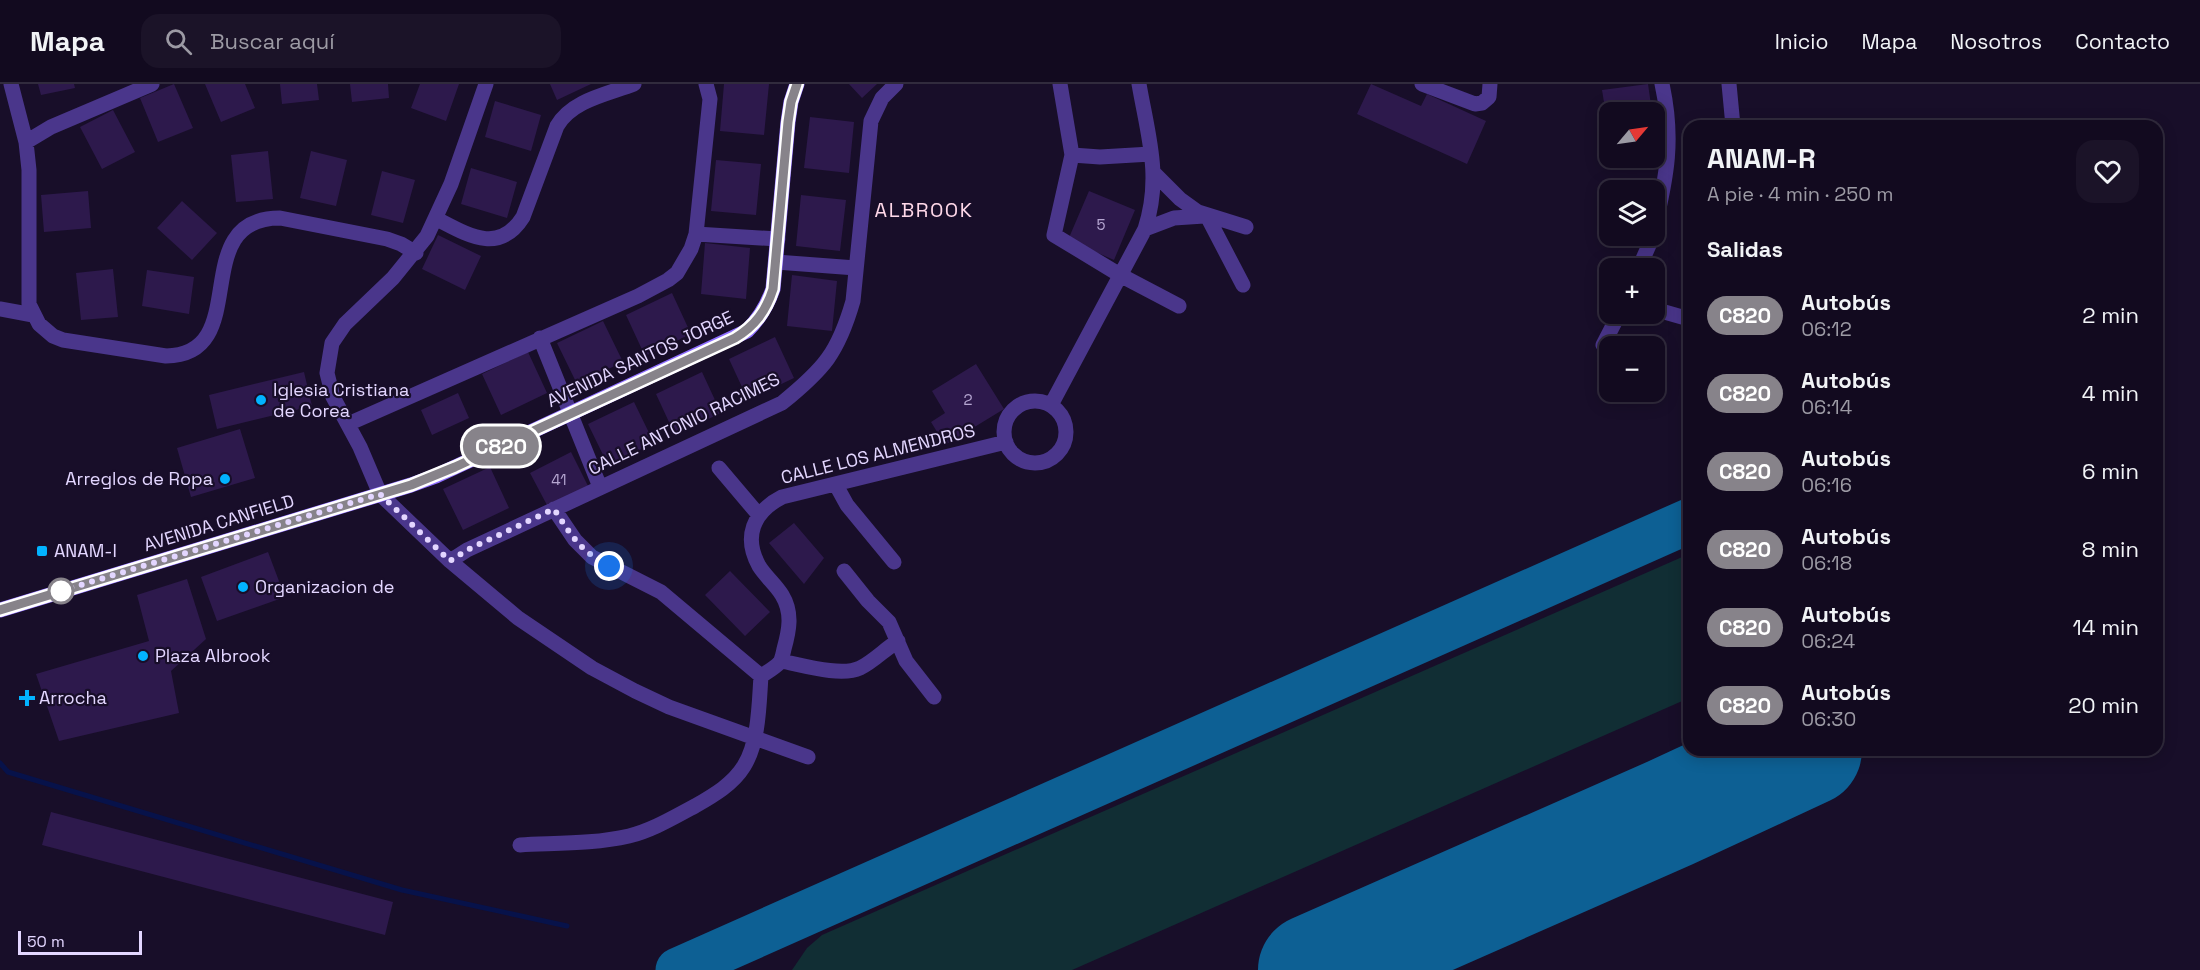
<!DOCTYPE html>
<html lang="es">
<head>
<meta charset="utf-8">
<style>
	:root { --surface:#120a1f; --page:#1b1328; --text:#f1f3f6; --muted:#9c9aa4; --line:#312b3d }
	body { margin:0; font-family:"Space Grotesk",sans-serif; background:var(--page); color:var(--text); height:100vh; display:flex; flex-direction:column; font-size:22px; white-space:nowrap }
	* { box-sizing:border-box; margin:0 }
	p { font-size:20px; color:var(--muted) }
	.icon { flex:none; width:33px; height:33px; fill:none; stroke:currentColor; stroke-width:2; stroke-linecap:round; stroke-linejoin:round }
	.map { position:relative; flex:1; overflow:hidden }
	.drawer { position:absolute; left:1683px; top:36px; width:480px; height:636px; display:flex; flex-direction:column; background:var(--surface); border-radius:18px; box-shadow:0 3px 15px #0003,0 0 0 2px var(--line) }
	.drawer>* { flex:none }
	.badge { padding:0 12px; border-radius:20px; font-size:21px; line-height:39px }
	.needle { width:39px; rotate:61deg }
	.fabs { position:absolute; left:1599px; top:18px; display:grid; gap:12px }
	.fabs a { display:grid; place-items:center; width:66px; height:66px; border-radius:12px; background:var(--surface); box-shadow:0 3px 15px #0003,0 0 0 2px var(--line); font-size:30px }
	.scale { position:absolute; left:18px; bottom:15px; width:124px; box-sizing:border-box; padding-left:6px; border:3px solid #e3d6ff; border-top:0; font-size:16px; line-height:21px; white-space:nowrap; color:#e3d6ff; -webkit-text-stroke:4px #180e29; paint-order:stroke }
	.you { position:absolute; width:30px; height:30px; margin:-15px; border:4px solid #fff; border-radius:50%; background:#1a73e8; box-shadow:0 0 0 9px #1a73e833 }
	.map>.badge { position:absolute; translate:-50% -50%; box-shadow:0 0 0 3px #fff }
	h2 { padding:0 24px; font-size:22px; line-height:54px }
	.round { display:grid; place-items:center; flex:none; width:63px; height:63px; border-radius:18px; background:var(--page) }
	.head { display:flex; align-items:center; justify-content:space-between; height:102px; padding:0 24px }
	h1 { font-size:28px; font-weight:800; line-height:45px }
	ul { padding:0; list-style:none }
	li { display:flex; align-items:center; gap:18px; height:78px; padding:0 24px }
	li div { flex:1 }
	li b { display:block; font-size:22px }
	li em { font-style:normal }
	li .badge { min-width:66px; font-weight:700; text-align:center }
	header { display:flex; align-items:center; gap:36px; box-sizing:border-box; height:84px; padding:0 30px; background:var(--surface); border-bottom:2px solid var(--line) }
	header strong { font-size:28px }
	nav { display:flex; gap:33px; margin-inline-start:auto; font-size:21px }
	.search { width:420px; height:54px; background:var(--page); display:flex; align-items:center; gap:15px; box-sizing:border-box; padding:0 21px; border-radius:18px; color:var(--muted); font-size:22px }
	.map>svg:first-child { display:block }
</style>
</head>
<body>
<header>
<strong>Mapa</strong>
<div class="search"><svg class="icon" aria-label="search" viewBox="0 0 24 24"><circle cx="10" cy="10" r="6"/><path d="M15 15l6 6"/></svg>Buscar aquí</div>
<nav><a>Inicio</a><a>Mapa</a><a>Nosotros</a><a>Contacto</a></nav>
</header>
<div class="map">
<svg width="2200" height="886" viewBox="0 0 2200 886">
	<rect width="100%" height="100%" fill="#180e29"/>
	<path fill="#112e34" d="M1689,470V614L1072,886H792L807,864L822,851Z"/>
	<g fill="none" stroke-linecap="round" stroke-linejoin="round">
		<path stroke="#07124a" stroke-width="5" d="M0,679L8,688L402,806L567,842"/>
		<path stroke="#0d6094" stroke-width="45" d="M678,886L1689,437"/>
		<path stroke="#0d6094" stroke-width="112" d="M1314,886L1670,729L1806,666"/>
	</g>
	<path fill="#2d194c" d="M38,0H74L75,4L41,11Z
		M174,0L193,44L158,58L140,14Z
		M205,0H245L255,24L221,38Z
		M280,0H317L319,16L282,20Z
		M350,0H388L389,14L352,18Z
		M420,0H459L446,37L411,24Z
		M550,0H591L557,16Z
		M724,0H769L764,51L720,47Z
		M849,0H877L862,14Z
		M1371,0L1421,22L1427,10L1486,37L1467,80L1357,30Z
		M1648,0L1652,28H1610L1608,43L1602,6Z
		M495,17L541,31L531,67L485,53Z
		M113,26L135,68L102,85L80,43Z
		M810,33L854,38L849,89L804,84Z
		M268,67L273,115L236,118L231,71Z
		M311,67L347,76L336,122L300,114Z
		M716,76L761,80L756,131L711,127Z
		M471,84L517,98L507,134L461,120Z
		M382,87L415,96L403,139L371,131Z
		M88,107L91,144L44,148L41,111Z
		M1089,107L1135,126L1114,176L1068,156Z
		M801,111L846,116L840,167L796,162Z
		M182,117L217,149L192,176L157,144Z
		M438,151L481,172L465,206L422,185Z
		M705,159L750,164L746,215L701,210Z
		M113,185L118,233L81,236L76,189Z
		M147,186L194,193L189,230L142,222Z
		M792,191L837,197L832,247L787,242Z
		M672,209L691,250L645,272L626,231Z
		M603,237L623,278L577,300L557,259Z
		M775,253L794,294L748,316L729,275Z
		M528,268L547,309L501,331L482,290Z
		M976,280L1004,325L945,361L931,338L945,329L932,307Z
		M304,288L312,322L217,345L209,311Z
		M702,288L721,329L675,351L656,310Z
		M458,309L469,334L432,351L421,326Z
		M634,318L654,359L608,381L588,340Z
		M240,345L255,394L191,413L177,364Z
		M571,368L588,402L548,423L530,389Z
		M490,383L509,424L463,446L443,405Z
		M794,439L824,474L804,500L769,459Z
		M268,468L285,513L217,537L201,493Z
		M730,487L770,528L745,552L705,511Z
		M187,495L206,555L171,587L179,629L59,657L36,590L149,557L137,511Z
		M51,728L393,818L385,851L42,761Z"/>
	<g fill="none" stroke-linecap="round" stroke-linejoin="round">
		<path stroke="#4a368b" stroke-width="15" d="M11,0L26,58L29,86V220L39,240L53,252L63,256L166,272C255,271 185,134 280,134L387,155L401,160L416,169
			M486,0L451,100L427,152L393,194L345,240L332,259L327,289L333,313L360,363L380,410L450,477L518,534L592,584L635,607L669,623L808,673
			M1060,0L1072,71L1054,151L1120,191L1179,222
			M1422,0L1475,20L1482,19L1489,13L1490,0
			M1729,0L1733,42
			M26,58L51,43L152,0
			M1072,71L1100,73L1151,70
			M1154,89L1180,115L1198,128L1246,143
			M1207,132L1243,201
			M437,135C468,151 499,171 523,133L557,42C572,16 608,10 634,0
			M1145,145L1174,134L1204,132
			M1654,146C1667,92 1674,55 1662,0
			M696,150L778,155
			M776,178L856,184
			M1639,184L1653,152
			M0,225L33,231
			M1654,225L1682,233L1689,230
			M540,254L600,403
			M1603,261L1619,230
			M1004 348a31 31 0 1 1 62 0a31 31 0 1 1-62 0Z
			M1051,321L1145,145C1162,93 1148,52 1139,0
			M348,340L638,212L668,196L677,189L691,165L696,150L710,15L706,0
			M719,384L758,430
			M836,401L847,421L894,478
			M554,425L575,456L592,473L661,508L761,592
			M450,477L467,466L782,319C824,285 838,269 853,217L871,37L882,14L896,0
			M844,487L868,517L889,538L906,577L934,613
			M781,577C802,581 841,593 860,584C873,578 885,565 898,557
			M520,761C556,759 594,760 629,752C653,746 674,733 695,722C714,711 733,700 744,682C759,658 759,620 761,592C767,588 775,584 780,578C782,575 783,570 784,565C789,547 793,529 782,511C776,501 766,493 759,482C743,453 753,428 782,413L1006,358"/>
		<path stroke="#8e6dff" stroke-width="15" d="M0,526L411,401L436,392L747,247C760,234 767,222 773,205L788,38L791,18L797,0"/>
	</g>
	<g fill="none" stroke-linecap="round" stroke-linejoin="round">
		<g stroke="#fff" stroke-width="14">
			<path id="line" d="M0,526L411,401L455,383L735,254C755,242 766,227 773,205L788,38L791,18L797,0"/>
		</g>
		<use href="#line" stroke="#87838a" stroke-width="9"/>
		<path stroke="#e3d6ff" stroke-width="6" stroke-dasharray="0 10.8" d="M61,507L380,410L450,477L467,466L554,425C571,451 580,467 609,482"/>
	</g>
	<g fill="#02b3ff" stroke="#180e29" stroke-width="2">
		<circle cx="261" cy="316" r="6"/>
		<circle cx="225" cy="395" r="6"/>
		<rect x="36" y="461" width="12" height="12" rx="3"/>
		<circle cx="243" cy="503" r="6"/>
		<circle cx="143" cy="572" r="6"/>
		<path d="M24 605h6v6h6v6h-6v6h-6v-6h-6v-6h6z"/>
	</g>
	<circle fill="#fff" stroke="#87838a" stroke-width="3" cx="61" cy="507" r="12"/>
	<g text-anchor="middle" stroke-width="4.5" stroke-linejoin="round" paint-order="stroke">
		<g font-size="15" fill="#b6a7d2">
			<text x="1101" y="146">5</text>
			<text x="968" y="321">2</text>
			<text x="559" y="401">41</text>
		</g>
		<g font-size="18" fill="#e3d6ff" stroke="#180e29">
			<text transform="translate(640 275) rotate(-25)" y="6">AVENIDA SANTOS JORGE</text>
			<text transform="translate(684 340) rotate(-26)" y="6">CALLE ANTONIO RACIMES</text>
			<text transform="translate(878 370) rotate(-14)" y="6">CALLE LOS ALMENDROS</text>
			<text transform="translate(219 439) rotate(-17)" y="6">AVENIDA CANFIELD</text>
		</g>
		<g font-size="18" fill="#e3d6ff" stroke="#180e29" text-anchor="start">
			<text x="273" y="312">Iglesia Cristiana<tspan x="273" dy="21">de Corea</tspan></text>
			<text x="213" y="401" text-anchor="end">Arreglos de Ropa</text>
			<text x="54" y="473">ANAM-I</text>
			<text x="255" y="509">Organizacion de</text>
			<text x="155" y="578">Plaza Albrook</text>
			<text x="39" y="620">Arrocha</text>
		</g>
		<g font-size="20" letter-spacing="1.5" fill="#ffd8e9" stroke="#180e29">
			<text x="924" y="133">ALBROOK</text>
		</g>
	</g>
</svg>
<div class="fabs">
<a><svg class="needle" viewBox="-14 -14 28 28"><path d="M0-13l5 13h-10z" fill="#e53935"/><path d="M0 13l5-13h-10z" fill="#9c9aa4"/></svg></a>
<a><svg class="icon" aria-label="layers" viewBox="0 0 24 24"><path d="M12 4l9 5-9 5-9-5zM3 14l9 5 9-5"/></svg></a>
<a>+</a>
<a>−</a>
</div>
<div class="scale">50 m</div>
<div class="you" style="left:609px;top:482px"></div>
<b class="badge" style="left:501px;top:362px;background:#87838a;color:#fff">C820</b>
<section class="drawer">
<div class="head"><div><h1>ANAM-R</h1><p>A pie · 4 min · 250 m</p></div><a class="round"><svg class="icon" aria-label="heart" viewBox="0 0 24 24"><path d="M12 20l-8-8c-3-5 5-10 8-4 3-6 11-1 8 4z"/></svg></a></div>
<h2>Salidas</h2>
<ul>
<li><span class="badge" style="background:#87838a;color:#fff">C820</span><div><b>Autobús</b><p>06:12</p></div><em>2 min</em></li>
<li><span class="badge" style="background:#87838a;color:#fff">C820</span><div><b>Autobús</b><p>06:14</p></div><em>4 min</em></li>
<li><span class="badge" style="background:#87838a;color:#fff">C820</span><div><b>Autobús</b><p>06:16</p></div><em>6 min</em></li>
<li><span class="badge" style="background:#87838a;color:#fff">C820</span><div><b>Autobús</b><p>06:18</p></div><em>8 min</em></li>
<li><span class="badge" style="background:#87838a;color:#fff">C820</span><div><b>Autobús</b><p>06:24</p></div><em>14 min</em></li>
<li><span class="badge" style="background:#87838a;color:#fff">C820</span><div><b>Autobús</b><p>06:30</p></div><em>20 min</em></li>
</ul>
</section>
</div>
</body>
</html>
